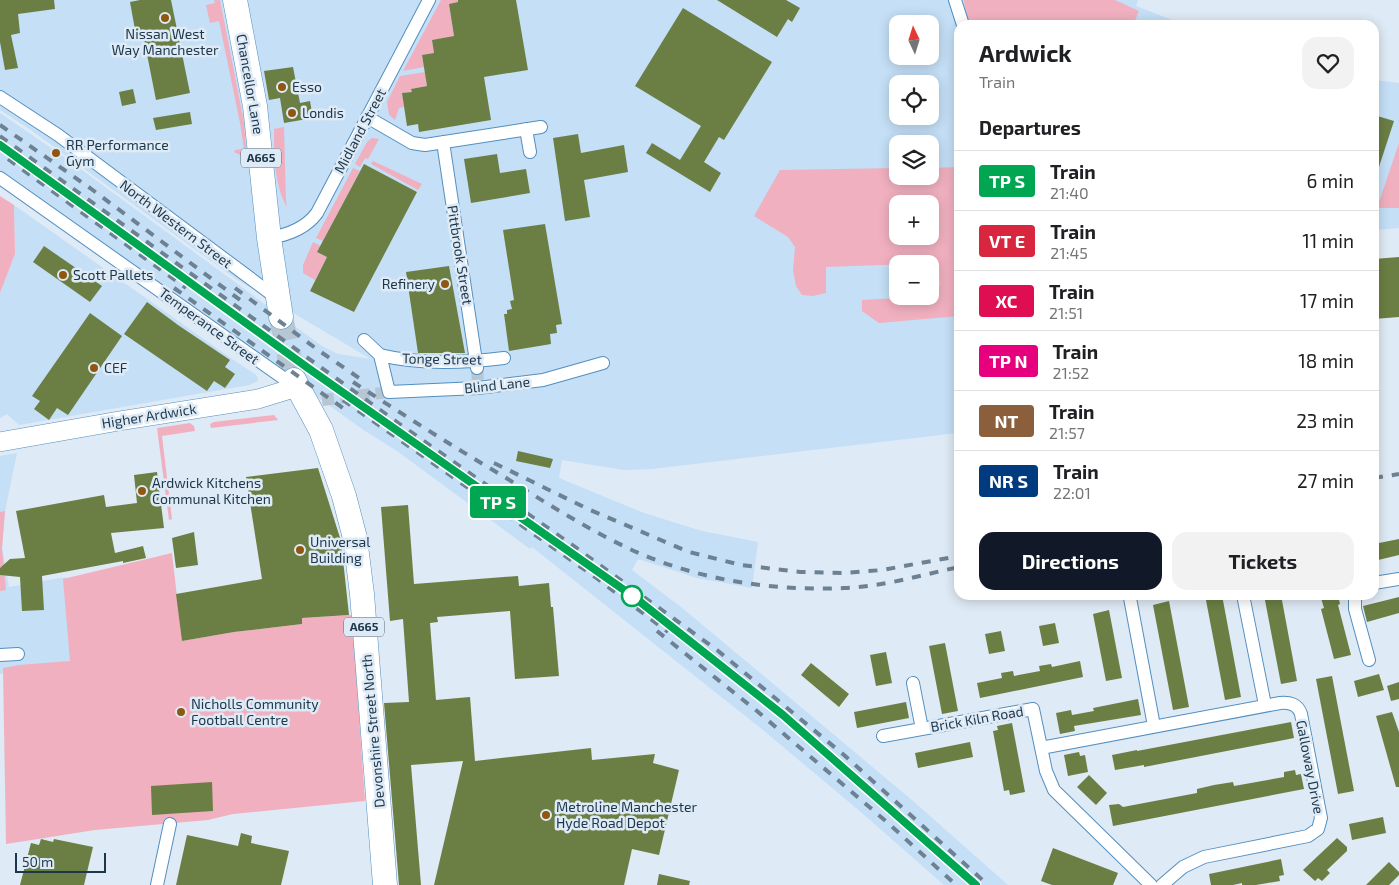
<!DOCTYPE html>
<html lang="en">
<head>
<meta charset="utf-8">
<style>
	:root { --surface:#fff; --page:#f2f2f2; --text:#202124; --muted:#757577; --line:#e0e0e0; --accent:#111827 }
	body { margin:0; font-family:"Exo 2",sans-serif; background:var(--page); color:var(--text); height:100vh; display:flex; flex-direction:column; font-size:19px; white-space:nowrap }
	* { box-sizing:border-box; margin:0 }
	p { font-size:16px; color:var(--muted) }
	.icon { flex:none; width:28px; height:28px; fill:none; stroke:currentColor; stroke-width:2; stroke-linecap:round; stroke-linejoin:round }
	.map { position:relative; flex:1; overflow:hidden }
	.sheet { position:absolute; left:954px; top:20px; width:425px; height:580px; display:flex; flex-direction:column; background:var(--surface); border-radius:15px; box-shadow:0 2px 12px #0003 }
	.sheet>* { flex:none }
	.badge { padding:0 10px; border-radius:4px; font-size:18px; line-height:32px }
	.needle { width:32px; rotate:356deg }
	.controls { position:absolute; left:889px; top:15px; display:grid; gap:10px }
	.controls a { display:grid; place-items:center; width:50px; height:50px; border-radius:10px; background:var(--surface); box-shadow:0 2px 12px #0003; font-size:25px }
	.scale { position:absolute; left:15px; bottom:12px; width:91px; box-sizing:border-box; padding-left:5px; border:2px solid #1c364a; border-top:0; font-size:14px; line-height:18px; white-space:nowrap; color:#1c364a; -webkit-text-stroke:4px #deeaf5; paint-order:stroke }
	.map>.badge { position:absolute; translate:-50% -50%; box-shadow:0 0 0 2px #fff }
	h2 { padding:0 25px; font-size:19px; line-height:45px }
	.round { display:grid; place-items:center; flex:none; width:52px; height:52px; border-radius:15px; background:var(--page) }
	.overview { display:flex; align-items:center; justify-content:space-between; height:85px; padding:0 25px }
	h1 { font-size:24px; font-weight:700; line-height:38px }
	.button { display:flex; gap:10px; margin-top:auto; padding:10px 25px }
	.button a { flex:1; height:58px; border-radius:15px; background:var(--accent); color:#fff; font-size:20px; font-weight:700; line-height:58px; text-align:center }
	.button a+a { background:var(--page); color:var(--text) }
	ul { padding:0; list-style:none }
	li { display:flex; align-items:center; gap:15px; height:60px; padding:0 25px; border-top:1px solid var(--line) }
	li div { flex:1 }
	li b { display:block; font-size:19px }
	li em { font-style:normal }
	li .badge { min-width:55px; font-weight:700; text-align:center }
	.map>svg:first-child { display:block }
</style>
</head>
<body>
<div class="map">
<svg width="1399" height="885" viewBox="0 0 1399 885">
	<rect width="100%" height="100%" fill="#deeaf5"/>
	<path fill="#c4dff6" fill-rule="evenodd" d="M0,0H1138L1136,6L1185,25H959V431L957,433L652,469L624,470L562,460L559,478L605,497L644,513L702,531L758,542L752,588L697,578L638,559L632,570L681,607L790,698L913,801L1008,885H944L862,813L763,730L532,547L530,549L397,451L365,431L0,171V113L67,159L322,346L338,354L371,359L236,279L28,128L0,110ZM898,24H930V56H898ZM898,84H930V116H898ZM898,144H930V176H898ZM898,204H930V236H898ZM898,264H930V296H898Z
		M1374,80L1399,83V228L1374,230Z
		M14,205L232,359L255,374L258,378V381L249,385L19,425L7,414L0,418V293L15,254Z
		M17,453L5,511L2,548L9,587L66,577L72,663L0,674V456Z"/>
	<path fill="#f1b0bf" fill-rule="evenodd" d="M214,0H220L244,122L247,158L234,152L235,150L244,149L240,123L219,21L210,23L206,5L215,3Z
		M441,0H458V2L449,4L454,37L432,40L434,53L422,55L424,67L403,71Z
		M964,0H1115L1139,11L1133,25H970L966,18Z
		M425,72L427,86L412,89V92L402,93L404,107L399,108L395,120L389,115L387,102L400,76Z
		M284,127L286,201L287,207C274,185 274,154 274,129Z
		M372,138L379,139L368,159L365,158L360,167L355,164L367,142Z
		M1399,143V208H1377Z
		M373,161L422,184L418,190L371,164Z
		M959,167V316L879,323L862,311V300L899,298V296H930V287L940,286L939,263L826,267V293L813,296L802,295L796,286L793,270L795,247L788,237L754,216L780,170L897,168L898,176H930V168ZM898,204H930V236H898Z
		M353,168L360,171L323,241L316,238Z
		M0,196L14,205L15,254L0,293Z
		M313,242L321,246L317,252L327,257L315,280L303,273V265Z
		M274,415L278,420L211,428L210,424L214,422Z
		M190,423L194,426L195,431L162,436L172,519L169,520L157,428Z
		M5,511L2,548L6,590L0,591V512Z
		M172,553L182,641L234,632L302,624V618L352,615L365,801L233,814L208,820L95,830L6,844L3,668L19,665L70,661L63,579Z"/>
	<path fill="#6b7f44" d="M0,0H54L55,9L18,14L20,33L11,35L18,68L5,70L0,42Z
		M140,0H171L190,93L156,100L143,34L136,35L130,2Z
		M458,0H516L528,70L484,77L491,120L419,132L418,124L407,126L402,93L412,92L411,89L427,86L422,55L434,53L432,40L454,36L449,4L458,2Z
		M717,0H786L800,8L792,22L788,19L777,37Z
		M683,8L772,62L724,140L719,137L704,162L721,173L710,192L646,153L652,143L680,160L701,126L635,86Z
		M293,67L300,103L310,101L313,118L284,123L280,98L269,100L264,71Z
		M133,89L136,103L122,106L119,92Z
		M190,112L192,124L156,130L153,118Z
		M1374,115L1394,121L1376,176L1374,175Z
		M578,134L581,153L624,145L628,172L584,180L590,217L565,221L553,138Z
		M497,154L500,173L526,169L530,193L471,203L464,159Z
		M364,164L417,192L354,312L310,291L327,257L317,252Z
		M545,224L562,324L556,325L557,333L550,334L551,344L509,351L504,314H507V310L512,309L510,301L514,300L503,230Z
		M44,246L102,286L90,302L33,262Z
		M1399,257V317L1374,319V259Z
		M449,266L465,353H418L406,272Z
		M147,302L178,325L230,360L225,367L235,374L225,388L214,381L207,391L124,334Z
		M90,313L122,336L68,415L57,408L49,420L34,409L40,401L32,396Z
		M518,451L553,459L550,468L516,461Z
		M318,468L341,541L349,615L302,618V624L234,632L182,641L176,594L262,579L246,477Z
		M157,472L164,528L111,533L115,553L143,546L146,558L123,563V561L42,576L44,610L22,611L20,577L0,575V568L10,559L25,558L16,511L104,495L106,507L137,503L134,475Z
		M408,505L414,584L518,576L519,586L549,583L551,607H553L559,676L515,679L510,611L437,617L438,622L430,623L436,700L470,697L475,761L591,748L592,760L655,754L653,763L679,770L659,855L632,849L624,885H434L463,761L411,765L421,885H399L384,703L409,702L403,619L390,621L381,507Z
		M194,532L198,565L176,568L172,538Z
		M1399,539V555L1374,561V544Z
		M1205,595H1222L1241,697L1225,700Z
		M1264,595H1281L1297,681L1281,684Z
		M1320,595H1338L1340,604L1338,605L1351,655L1334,659L1321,609L1324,608Z
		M1399,597V613L1367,622L1363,606Z
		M1169,601L1189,707L1173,710L1153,605Z
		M1109,610L1122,678L1106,681L1093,614Z
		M1055,623L1059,643L1043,646L1039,626Z
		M1001,631L1005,651L989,654L985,634Z
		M945,643L958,711L942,714L929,646Z
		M886,652L892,683L876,686L870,655Z
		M1080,661L1083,677L980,698L977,683L1002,678L1001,673L1013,671L1014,676L1040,671L1039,666L1051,664L1052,667Z
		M811,663L849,694L839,707L801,675Z
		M1379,674L1384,690L1358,697L1354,681Z
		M1332,676L1354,791L1338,794L1316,679Z
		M1399,682V699L1391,701L1387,686Z
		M1138,699L1141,715L1074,726L1075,731L1060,734L1056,713L1071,710L1072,715L1094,711L1093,708Z
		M906,702L909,718L857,728L854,712Z
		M1392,712L1399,732V787H1396L1376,716Z
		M1291,722L1294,738L1144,767V765L1115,770L1112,755L1137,750V751Z
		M1012,723L1025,792L1010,795L1009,790L1004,791L993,731L998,730L997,726Z
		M970,742L973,757L918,768L915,753Z
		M1079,752L1080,756L1085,755L1088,772L1068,776L1064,755Z
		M1295,770L1296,775L1301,774L1304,789L1113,826L1109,805L1119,804L1123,807L1197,793V789L1214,785L1233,782L1234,786L1284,777V772Z
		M1089,775L1107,793L1096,805L1077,787Z
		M212,782L213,811L152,815L151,786Z
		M1383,817L1386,833L1352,840L1349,824Z
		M241,833L252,836L251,843L289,851L281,885H176L187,835L238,846Z
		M1337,838L1347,847V851L1327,870L1330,873L1322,881L1318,878L1315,881L1303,870Z
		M41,839L53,842L54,839L93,847L84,885H20L31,843L39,845Z
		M1053,848L1118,873L1113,885H1052L1041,881Z
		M1281,859L1284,875L1279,876L1280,881L1256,885H1242V883L1233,885H1211L1209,874Z
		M1389,862L1399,872V875L1389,885H1366Z
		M659,874L690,881L689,885H657Z"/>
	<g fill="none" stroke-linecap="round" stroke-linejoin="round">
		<path stroke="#b7c6d3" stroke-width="12" stroke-dasharray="12 6" stroke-linecap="butt" d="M477,368L478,382
			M322,400L389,392"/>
		<path stroke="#b7c6d3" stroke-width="24" stroke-dasharray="24 12" stroke-linecap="butt" d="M281,317L294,380"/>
		<g stroke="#528fc0" stroke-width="14">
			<path id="street" d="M955,0L963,25
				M0,97L58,135L278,299
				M367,117L412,143L425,145L541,127
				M526,129L530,152
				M443,142L477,368
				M0,178L296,387
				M269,238C288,235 306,228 317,213L429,0
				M364,340L380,355L389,392L478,388L543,380L603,363
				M380,355C420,365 463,363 504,358
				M1374,583L1399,579
				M1243,595L1265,705
				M1355,595V609L1369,660
				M1130,598L1154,726
				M0,655L18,654
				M913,683L922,729
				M883,736L1033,709L1046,771L1054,790L1151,885
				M1041,748L1280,703C1289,702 1298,704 1301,714L1321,818L1318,829L1308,836L1204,857L1183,867L1162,885
				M157,885L170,824"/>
		</g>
		<g stroke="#528fc0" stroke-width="20">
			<path id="secondary" d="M0,442L119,421L258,399L297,387"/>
		</g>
		<g stroke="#528fc0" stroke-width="25">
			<path id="highway" d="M235,0L255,106L269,238L281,317
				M294,380L321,430L344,496L355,538L362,594L385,885"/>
		</g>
		<use href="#street" stroke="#fff" stroke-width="12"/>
		<use href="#secondary" stroke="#fff" stroke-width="19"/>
		<use href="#highway" stroke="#fff" stroke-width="24"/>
		<path stroke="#6d8192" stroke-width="4" stroke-dasharray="9 9" stroke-linecap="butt" d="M0,125L90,188L240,300
			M0,136L401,425L575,547L717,650L844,755L988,885
			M0,145L21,159
			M8,159L186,288
			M180,275L355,401
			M174,288L347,411
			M235,288L318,350L365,382
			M353,382C402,414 452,446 503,476C548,504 593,533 641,554C705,581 775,591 844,588C882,587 921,575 959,567
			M343,400L595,577L668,632
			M494,463L588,509L689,552L741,565L800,572L845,573L882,570L959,556
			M1374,478L1399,474
			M665,621L783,715L976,885
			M657,631L757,711L888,823L956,885"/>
	</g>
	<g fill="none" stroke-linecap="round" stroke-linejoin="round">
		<g stroke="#fff" stroke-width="11">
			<path id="line" d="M0,145L308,368L634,597L783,715L976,885"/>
		</g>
		<use href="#line" stroke="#00a651" stroke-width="8"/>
	</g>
	<g fill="#905711" stroke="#deeaf5" stroke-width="2">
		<circle cx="165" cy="18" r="5"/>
		<circle cx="282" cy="87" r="5"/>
		<circle cx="292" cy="113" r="5"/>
		<circle cx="56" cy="153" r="5"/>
		<circle cx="63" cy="275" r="5"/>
		<circle cx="445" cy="284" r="5"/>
		<circle cx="94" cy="368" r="5"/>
		<circle cx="142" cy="491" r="5"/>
		<circle cx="300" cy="550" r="5"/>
		<circle cx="181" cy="712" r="5"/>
		<circle cx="546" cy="815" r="5"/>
	</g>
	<circle fill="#fff" stroke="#00a651" stroke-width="2.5" cx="632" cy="596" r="10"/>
	<g text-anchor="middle" stroke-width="5" stroke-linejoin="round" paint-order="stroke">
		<g fill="#deeaf5" stroke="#566c7d" stroke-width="1">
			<rect x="241" y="148.5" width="40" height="19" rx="4"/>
			<rect x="344" y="617.5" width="40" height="19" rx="4"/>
		</g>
		<g font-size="12" font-weight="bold" fill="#1c364a">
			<text x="261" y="162">A665</text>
			<text x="364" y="631">A665</text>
		</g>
		<g font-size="14" fill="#1c364a" stroke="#deeaf5" text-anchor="start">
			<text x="165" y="39" text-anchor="middle">Nissan West<tspan x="165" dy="16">Way Manchester</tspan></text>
			<text x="292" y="92">Esso</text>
			<text x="302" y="118">Londis</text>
			<text x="66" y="150">RR Performance<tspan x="66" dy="16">Gym</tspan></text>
			<text x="73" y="280">Scott Pallets</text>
			<text x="435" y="289" text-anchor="end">Refinery</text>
			<text x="104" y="373">CEF</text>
			<text x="152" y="488">Ardwick Kitchens<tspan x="152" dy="16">Communal Kitchen</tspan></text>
			<text x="310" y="547">Universal<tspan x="310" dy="16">Building</tspan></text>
			<text x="191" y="709">Nicholls Community<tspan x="191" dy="16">Football Centre</tspan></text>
			<text x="556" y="812">Metroline Manchester<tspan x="556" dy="16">Hyde Road Depot</tspan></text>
		</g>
		<g font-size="14" fill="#1c364a" stroke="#deeaf5">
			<text transform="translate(250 84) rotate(80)" y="5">Chancellor Lane</text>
			<text transform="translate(360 131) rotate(-62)" y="5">Midland Street</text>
			<text transform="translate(176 224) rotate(37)" y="5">North Western Street</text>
			<text transform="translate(460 255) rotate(81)" y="5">Pittbrook Street</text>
			<text transform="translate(209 326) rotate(36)" y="5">Temperance Street</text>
			<text transform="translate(442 359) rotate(1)" y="5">Tonge Street</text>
			<text transform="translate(497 385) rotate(-6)" y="5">Blind Lane</text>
			<text transform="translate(149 416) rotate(-9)" y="5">Higher Ardwick</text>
			<text transform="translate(977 719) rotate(-10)" y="5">Brick Kiln Road</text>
			<text transform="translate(373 731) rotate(-95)" y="5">Devonshire Street North</text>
			<text transform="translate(1310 767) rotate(79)" y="5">Galloway Drive</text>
		</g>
	</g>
</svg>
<div class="controls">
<a><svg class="needle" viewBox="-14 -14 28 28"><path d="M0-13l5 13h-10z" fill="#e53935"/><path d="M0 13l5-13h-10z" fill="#757577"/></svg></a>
<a><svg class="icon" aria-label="locate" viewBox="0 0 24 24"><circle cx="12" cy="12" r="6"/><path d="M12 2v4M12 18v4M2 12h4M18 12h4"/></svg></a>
<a><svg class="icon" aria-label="layers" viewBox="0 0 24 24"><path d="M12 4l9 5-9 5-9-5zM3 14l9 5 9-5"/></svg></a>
<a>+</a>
<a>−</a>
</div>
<div class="scale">50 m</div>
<b class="badge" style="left:498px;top:502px;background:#00a651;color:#fff">TP S</b>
<section class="sheet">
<div class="overview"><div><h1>Ardwick</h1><p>Train</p></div><a class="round"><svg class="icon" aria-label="heart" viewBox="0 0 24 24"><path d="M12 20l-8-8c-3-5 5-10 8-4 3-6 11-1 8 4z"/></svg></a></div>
<h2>Departures</h2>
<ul>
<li><span class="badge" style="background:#00a651;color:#fff">TP S</span><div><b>Train</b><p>21:40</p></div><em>6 min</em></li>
<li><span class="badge" style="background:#d7263d;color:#fff">VT E</span><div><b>Train</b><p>21:45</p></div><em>11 min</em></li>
<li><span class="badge" style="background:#df0d52;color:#fff">XC</span><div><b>Train</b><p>21:51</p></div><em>17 min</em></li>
<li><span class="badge" style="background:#e6007e;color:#fff">TP N</span><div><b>Train</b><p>21:52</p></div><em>18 min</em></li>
<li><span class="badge" style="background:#8b5e3c;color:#fff">NT</span><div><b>Train</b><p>21:57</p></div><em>23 min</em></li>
<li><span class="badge" style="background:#003b80;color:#fff">NR S</span><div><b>Train</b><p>22:01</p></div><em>27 min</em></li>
</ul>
<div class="button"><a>Directions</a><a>Tickets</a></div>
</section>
</div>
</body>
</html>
